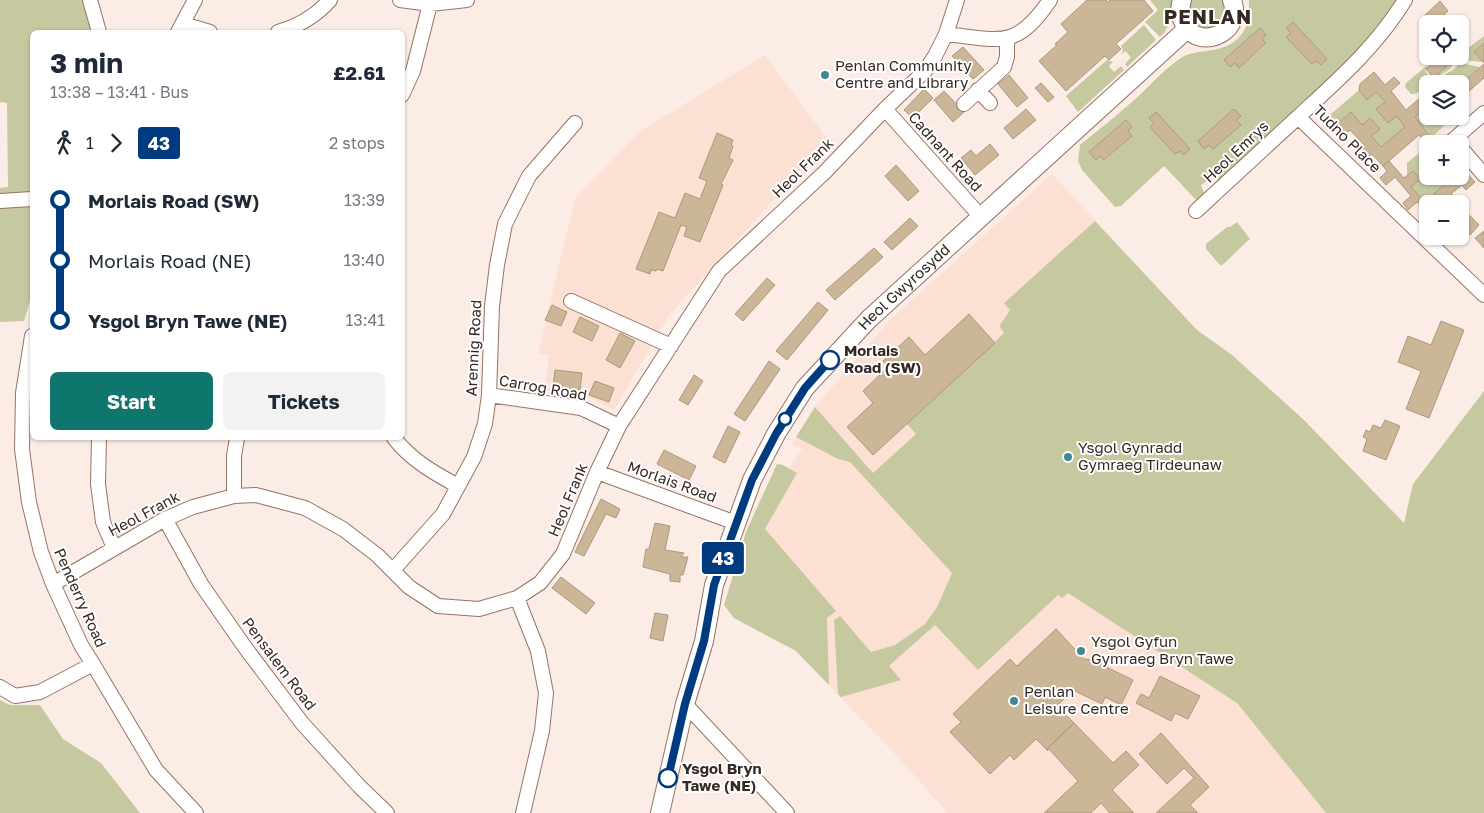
<!DOCTYPE html>
<html lang="en">
<head>
<meta charset="utf-8">
<style>
	:root { --surface:#fff; --page:#f2f2f3; --text:#1f2937; --muted:#747a83; --accent:#0f766e }
	body { margin:0; font-family:"Golos Text",sans-serif; background:var(--page); color:var(--text); height:100vh; display:flex; flex-direction:column; font-size:19px; white-space:nowrap }
	* { box-sizing:border-box; margin:0 }
	p { font-size:16px; color:var(--muted) }
	.icon { flex:none; width:28px; height:28px; fill:none; stroke:currentColor; stroke-width:2; stroke-linecap:round; stroke-linejoin:round }
	.map { position:relative; flex:1; overflow:hidden }
	.sheet { position:absolute; left:30px; top:30px; width:375px; height:410px; display:flex; flex-direction:column; background:var(--surface); border-radius:8px; box-shadow:0 1px 4px #0004 }
	.sheet>* { flex:none }
	.badge { padding:0 10px; border-radius:4px; font-size:18px; line-height:32px }
	.tools { position:absolute; left:1419px; top:15px; display:grid; gap:10px }
	.tools a { display:grid; place-items:center; width:50px; height:50px; border-radius:8px; background:var(--surface); box-shadow:0 1px 4px #0004; font-size:25px }
	.map>.badge { position:absolute; translate:-50% -50%; box-shadow:0 0 0 2px #fff }
	.legs { display:flex; align-items:center; gap:8px; height:55px; padding:0 20px; font-size:16px }
	.legs p { margin-inline-start:auto }
	.head { display:flex; align-items:center; justify-content:space-between; height:85px; padding:0 20px }
	h1 { font-size:28px; font-weight:700; line-height:38px }
	.primary-button { display:flex; gap:10px; margin-top:auto; padding:10px 20px }
	.primary-button a { flex:1; height:58px; border-radius:8px; background:var(--accent); color:#fff; font-size:20px; font-weight:700; line-height:58px; text-align:center }
	.primary-button a+a { background:var(--page); color:var(--text) }
	ul { padding:0 20px; list-style:none }
	li { display:flex; align-items:center; gap:18px; height:60px; font-size:19px }
	li i { display:grid; place-items:center; width:8px; height:100%; margin:0 6px; background:currentColor }
	li i::after { content:''; width:12px; height:12px; margin:-6px; border:4px solid; border-radius:50%; background:var(--surface) }
	li p { margin-inline-start:auto }
	li:first-child i { background:linear-gradient(#0000 50%,currentColor 0) }
	li:last-child i { background:linear-gradient(currentColor 50%,#0000 0) }
	.map>svg:first-child { display:block }
</style>
</head>
<body>
<div class="map">
<svg width="1484" height="813" viewBox="0 0 1484 813">
	<rect width="100%" height="100%" fill="#fcece6"/>
	<path fill="#fce0d4" d="M765,55L828,140L670,314L614,410L582,394L545,392L549,355L538,354L575,198L642,130Z
		M1052,174L1197,330L1232,355L1305,421L1237,703L1326,813H948L895,754L796,651L734,618L724,605L746,532L777,464L783,465L789,469L802,449L792,444L815,407L889,321Z"/>
	<path fill="#c6c99f" fill-rule="evenodd" d="M0,0H84V7L93,32H32V294L24,321L0,322V188L8,187L7,103L0,102Z
		M1150,0H1172C1171,15 1171,27 1160,37L1145,22L1158,10Z
		M1191,0H1225L1228,16L1215,31L1196,28C1189,18 1185,11 1191,0Z
		M1249,0H1398L1384,21L1354,57L1224,178L1219,181L1212,178L1201,185L1205,195L1198,202L1164,166L1121,206L1115,207L1082,170L1078,161L1080,145C1097,131 1116,116 1133,101C1148,88 1162,71 1178,60C1195,47 1218,55 1235,41C1249,30 1249,16 1249,0ZM1293,22L1327,59L1321,65L1316,61L1312,64L1287,37L1291,33L1286,28ZM1260,28L1266,35L1262,39L1266,44L1239,68L1235,63L1230,67L1224,60ZM1234,109L1240,116L1236,120L1240,125L1213,149L1209,145L1204,148L1198,141ZM1156,113L1190,149L1184,155L1180,151L1175,154L1150,127L1154,123L1149,118ZM1126,120L1132,127L1128,131L1132,136L1105,160L1100,156L1096,159L1090,152Z
		M1144,25L1156,40L1127,67L1125,64L1131,57L1125,51L1121,55L1123,50L1121,46Z
		M1484,36V43L1474,52L1483,62L1463,60L1460,54Z
		M1441,56H1454L1455,61L1450,69L1440,75L1438,73L1447,66L1440,57Z
		M1107,60L1113,62L1109,66L1114,72L1121,66L1124,70L1078,112L1066,96Z
		M1460,63L1480,67L1460,85V84H1447L1441,77L1454,69Z
		M1429,66L1425,71L1434,81C1428,85 1419,95 1411,94L1405,87L1406,83L1425,67Z
		M1359,90L1367,100L1376,92L1385,102L1376,109L1388,123L1397,116L1405,127L1381,147L1371,136L1379,129L1370,118L1362,125L1350,112L1333,127L1331,114Z
		M1427,106L1428,116H1455L1432,137L1415,117Z
		M1418,154L1427,166L1428,176H1454L1425,202L1411,187L1420,179L1413,171L1407,176V163Z
		M1095,221L1197,330L1232,355L1305,421L1404,523L1413,484L1484,391V813H1326L1237,703L1068,593L1062,598L1058,595L978,670L935,625L889,666L901,680L841,697L838,694L834,620L840,616L871,652L895,645L925,624L937,607L952,573L850,462L838,459L796,437L815,407L873,473L916,434L907,424L1004,333L1000,327V325L1010,310L1004,303Z
		M1237,222L1250,239C1239,248 1232,257 1221,266L1206,249V244L1227,227H1230Z
		M777,464L783,465L797,473L765,529L836,611L827,618L829,685L796,651L734,618L724,605L746,532Z
		M0,700L10,705H40L63,739L101,763L140,813H0Z"/>
	<path fill="#cbb698" stroke="#ac987b" d="M1087,0H1106L1108,2L1110,0H1144L1153,11L1116,44L1121,49L1109,60L1105,56L1066,91L1039,61L1057,45L1055,44L1068,32L1061,24Z
		M1440,1L1448,11L1434,24H1428L1422,18Z
		M1293,22L1327,59L1321,65L1316,61L1312,64L1286,37L1291,33L1286,28Z
		M1260,28L1266,35L1262,39L1266,43L1239,68L1235,63L1230,67L1224,60Z
		M1484,43V63L1474,52Z
		M963,47L984,70L973,79L952,56Z
		M1440,57L1447,66L1438,73L1447,84H1436L1438,83L1426,69Z
		M1484,64V78L1460,99V85Z
		M1374,72L1385,85L1394,77L1400,83L1391,91L1406,110L1428,91V106L1415,117L1430,136L1424,141L1419,135L1383,166L1372,154L1364,161L1357,153L1365,146L1350,130L1342,137L1333,127L1351,112L1362,125L1370,118L1380,129L1371,136L1381,147L1405,127L1397,116L1388,123L1376,109L1385,102L1376,92L1367,100L1359,90L1360,84Z
		M1009,75L1028,98L1017,107L998,84Z
		M1041,83L1054,97L1048,102L1035,88Z
		M924,89L933,98L913,118L904,110Z
		M944,91L964,112L953,122L934,100Z
		M1026,109L1036,120L1013,139L1004,128Z
		M1234,109L1241,116L1236,120L1241,125L1213,149L1209,145L1204,149L1198,141Z
		M1156,112L1190,149L1184,155L1180,151L1175,154L1150,127L1154,123L1149,118Z
		M1126,120L1132,127L1128,131L1132,136L1104,160L1100,156L1096,160L1089,152Z
		M717,133L733,140L731,145L733,146L729,158L733,160L721,184L723,185L700,242L684,236L687,227L681,225L663,271L657,269L656,271L651,270L650,274L636,269L659,212L675,218L685,193L700,199L707,181L699,178Z
		M990,144L999,155L975,175L961,158L971,150L976,156Z
		M1389,161L1404,178L1413,171L1420,179L1411,187L1425,202L1454,176H1460V171L1462,168L1475,182L1466,190L1462,185L1451,194L1456,199L1450,204L1444,198L1438,204H1428V214L1417,202L1408,210L1403,203L1411,196L1395,177L1386,185L1380,178L1387,171L1383,166Z
		M896,165L919,191L908,201L885,176Z
		M1462,208L1479,225L1470,235L1460,224V210Z
		M910,218L918,226L892,250L884,242Z
		M1484,231V248L1475,238Z
		M874,248L883,257L835,300L826,290Z
		M767,278L775,285L743,321L735,314Z
		M818,302L828,310L787,360L776,351Z
		M552,305L567,312L561,326L545,320Z
		M969,314L995,343L873,455L847,427L873,403L863,391L888,367L883,361L909,337L925,355Z
		M580,317L599,326L592,341L573,332Z
		M1441,321L1464,330L1429,418L1406,409L1421,371L1398,362L1408,336L1431,345Z
		M620,333L635,341L620,368L606,360Z
		M769,361L780,369L745,421L734,414Z
		M555,370L582,373L580,390L553,387Z
		M694,375L703,381L688,405L679,400Z
		M595,381L614,388L609,402L589,395Z
		M1385,420L1400,426L1386,460L1363,451L1367,439L1363,437L1366,430L1370,432L1373,425L1381,428Z
		M728,426L740,432L725,463L713,457Z
		M664,450L696,466L689,480L657,464Z
		M601,499L620,509L616,518L606,514L584,556L575,552Z
		M655,523L670,526L665,550L684,553L681,557H688L683,575H680V582L670,581V574L643,567L646,549H649Z
		M561,577L595,603L586,614L552,588Z
		M655,613L668,615L663,641L650,638Z
		M1056,629L1084,659L1092,660L1133,680L1121,705L1105,697L1102,704L1073,690L1057,706L1074,723L1048,748V751L1036,739L1014,760L1010,755L990,774L950,732L961,722L953,714L1010,659L1017,666Z
		M1160,676L1200,696L1188,719L1175,713L1171,721L1136,703L1141,694L1149,698Z
		M1074,723L1113,763L1126,751L1139,765L1112,790L1134,813H1110L1101,803L1091,813H1044L1078,781L1048,748Z
		M1161,733L1209,787L1190,805L1198,813H1156L1194,778L1184,768L1167,784L1139,754Z"/>
	<g fill="none" stroke-linecap="round" stroke-linejoin="round">
		<g stroke="#957365" stroke-width="16">
			<path id="minor" d="M90,0L99,32
				M400,0L430,4L467,0
				M1405,0C1376,47 1338,80 1298,117L1484,295
				M183,24L210,32
				M178,32L195,0
				M278,32C299,26 316,16 330,0
				M946,34C1000,40 1016,50 1050,0
				M978,90L990,103
				M402,95L413,71L430,4
				M964,104L1004,67L1007,57V38
				M885,109L981,217
				M1457,144L1453,140L1484,113
				M1460,147L1484,175
				M0,201L32,199
				M1196,211L1298,117
				M571,301L671,346
				M32,336L23,393L22,449L29,502L41,552L53,584L81,645L93,664L156,770L196,813
				M489,395L581,408L619,426
				M99,438L98,484L103,522L114,548
				M394,438C411,460 434,473 458,486
				M597,472L736,523
				M234,496V456L237,438
				M165,519L201,584L244,646L302,723L359,786L387,813
				M393,570L443,514L474,457L485,424L489,395L492,306L497,265L505,224L529,176L575,123
				M53,584L165,519L193,507L234,496L256,495L305,508L343,529L377,555L409,587L438,606L479,609L517,598L540,583L563,554L597,472L619,426L719,271L825,172L885,109L925,71L935,56L946,34L957,0
				M517,598L538,651L546,693L542,731L523,813
				M0,687L15,696L40,692L93,664
				M685,704L787,813"/>
		</g>
		<g stroke="#957365" stroke-width="20">
			<g id="tertiary">
				<path d="M1182,0C1180,6 1180,13 1182,19C1193,53 1245,36 1232,0"/>
				<path id="s1" d="M660,813L685,704L704,641L714,585L752,480L776,434L805,388L869,319L1187,29"/>
			</g>
		</g>
		<use href="#minor" stroke="#fff" stroke-width="14"/>
		<use href="#tertiary" stroke="#fff" stroke-width="18"/>
	</g>
	<g fill="none" stroke-linecap="round" stroke-linejoin="round">
		<g stroke="#fff" stroke-width="11">
			<path id="line-1" d="M668,778L685,704L704,641L714,585L752,480L776,434L805,388L830,360"/>
		</g>
		<use href="#line-1" stroke="#003b80" stroke-width="8"/>
	</g>
	<g fill="#428795" stroke="#fff" stroke-width="2">
		<circle cx="825" cy="75" r="5"/>
		<circle cx="1068" cy="457" r="5"/>
		<circle cx="1081" cy="651" r="5"/>
		<circle cx="1014" cy="701" r="5"/>
	</g>
	<g fill="#fff" stroke="#003b80" stroke-width="2.5">
		<circle cx="830" cy="360" r="9"/>
		<circle cx="785" cy="419" r="6"/>
		<circle cx="668" cy="778" r="9"/>
	</g>
	<g text-anchor="middle" stroke-width="4" stroke-linejoin="round" paint-order="stroke">
		<g font-size="15" fill="#362822" stroke="#fff" text-anchor="start">
			<text x="835" y="71">Penlan Community<tspan x="835" dy="17">Centre and Library</tspan></text>
			<text x="1078" y="453">Ysgol Gynradd<tspan x="1078" dy="17">Gymraeg Tirdeunaw</tspan></text>
			<text x="1091" y="647">Ysgol Gyfun<tspan x="1091" dy="17">Gymraeg Bryn Tawe</tspan></text>
			<text x="1024" y="697">Penlan<tspan x="1024" dy="17">Leisure Centre</tspan></text>
		</g>
		<g font-size="15" fill="#362822" stroke="#fff">
			<text transform="translate(1347 139) rotate(45)" y="5">Tudno Place</text>
			<text transform="translate(945 152) rotate(48)" y="5">Cadnant Road</text>
			<text transform="translate(1236 152) rotate(-43)" y="5">Heol Emrys</text>
			<text transform="translate(803 168) rotate(-44)" y="5">Heol Frank</text>
			<text dy="5" stroke="none"><textPath href="#s1" startOffset="594">Heol Gwyrosydd</textPath></text>
			<text transform="translate(474 348) rotate(-87)" y="5">Arennig Road</text>
			<text transform="translate(543 388) rotate(10)" y="5">Carrog Road</text>
			<text transform="translate(672 482) rotate(20)" y="5">Morlais Road</text>
			<text transform="translate(568 500) rotate(-67)" y="5">Heol Frank</text>
			<text transform="translate(144 514) rotate(-28)" y="5">Heol Frank</text>
			<text transform="translate(80 598) rotate(66)" y="5">Penderry Road</text>
			<text transform="translate(279 664) rotate(53)" y="5">Pensalem Road</text>
		</g>
		<g font-size="15" font-weight="bold" fill="#362822" stroke="#fff" text-anchor="start">
			<text x="844" y="356">Morlais<tspan x="844" dy="17">Road (SW)</tspan></text>
			<text x="682" y="774">Ysgol Bryn<tspan x="682" dy="17">Tawe (NE)</tspan></text>
		</g>
		<g font-size="20" font-weight="bold" letter-spacing="1" fill="#362822" stroke="#fff">
			<text x="1208" y="24">PENLAN</text>
		</g>
	</g>
</svg>
<div class="tools">
<a><svg class="icon" aria-label="locate" viewBox="0 0 24 24"><circle cx="12" cy="12" r="6"/><path d="M12 2v4M12 18v4M2 12h4M18 12h4"/></svg></a>
<a><svg class="icon" aria-label="layers" viewBox="0 0 24 24"><path d="M12 4l9 5-9 5-9-5zM3 14l9 5 9-5"/></svg></a>
<a>+</a>
<a>−</a>
</div>
<b class="badge" style="left:723px;top:558px;background:#003b80;color:#fff">43</b>
<section class="sheet">
<div class="head"><div><h1>3 min</h1><p>13:38 – 13:41 · Bus</p></div><b>£2.61</b></div>
<div class="legs"><svg class="icon" aria-label="walk" viewBox="0 0 24 24"><circle cx="13" cy="4" r="2"/><path d="M13 8l-2 6 4 7M11 14l-3 7M7 12l3-4h3l4 4"/></svg>1<svg class="icon" aria-label="forward" viewBox="0 0 24 24"><path d="M9 5l7 7-7 7"/></svg><b class="badge" style="background:#003b80;color:#fff">43</b><p>2 stops</p></div>
<ul>
<li><i style="color:#003b80"></i><b>Morlais Road (SW)</b><p>13:39</p></li>
<li><i style="color:#003b80"></i><span>Morlais Road (NE)</span><p>13:40</p></li>
<li><i style="color:#003b80"></i><b>Ysgol Bryn Tawe (NE)</b><p>13:41</p></li>
</ul>
<div class="primary-button"><a>Start</a><a>Tickets</a></div>
</section>
</div>
</body>
</html>
